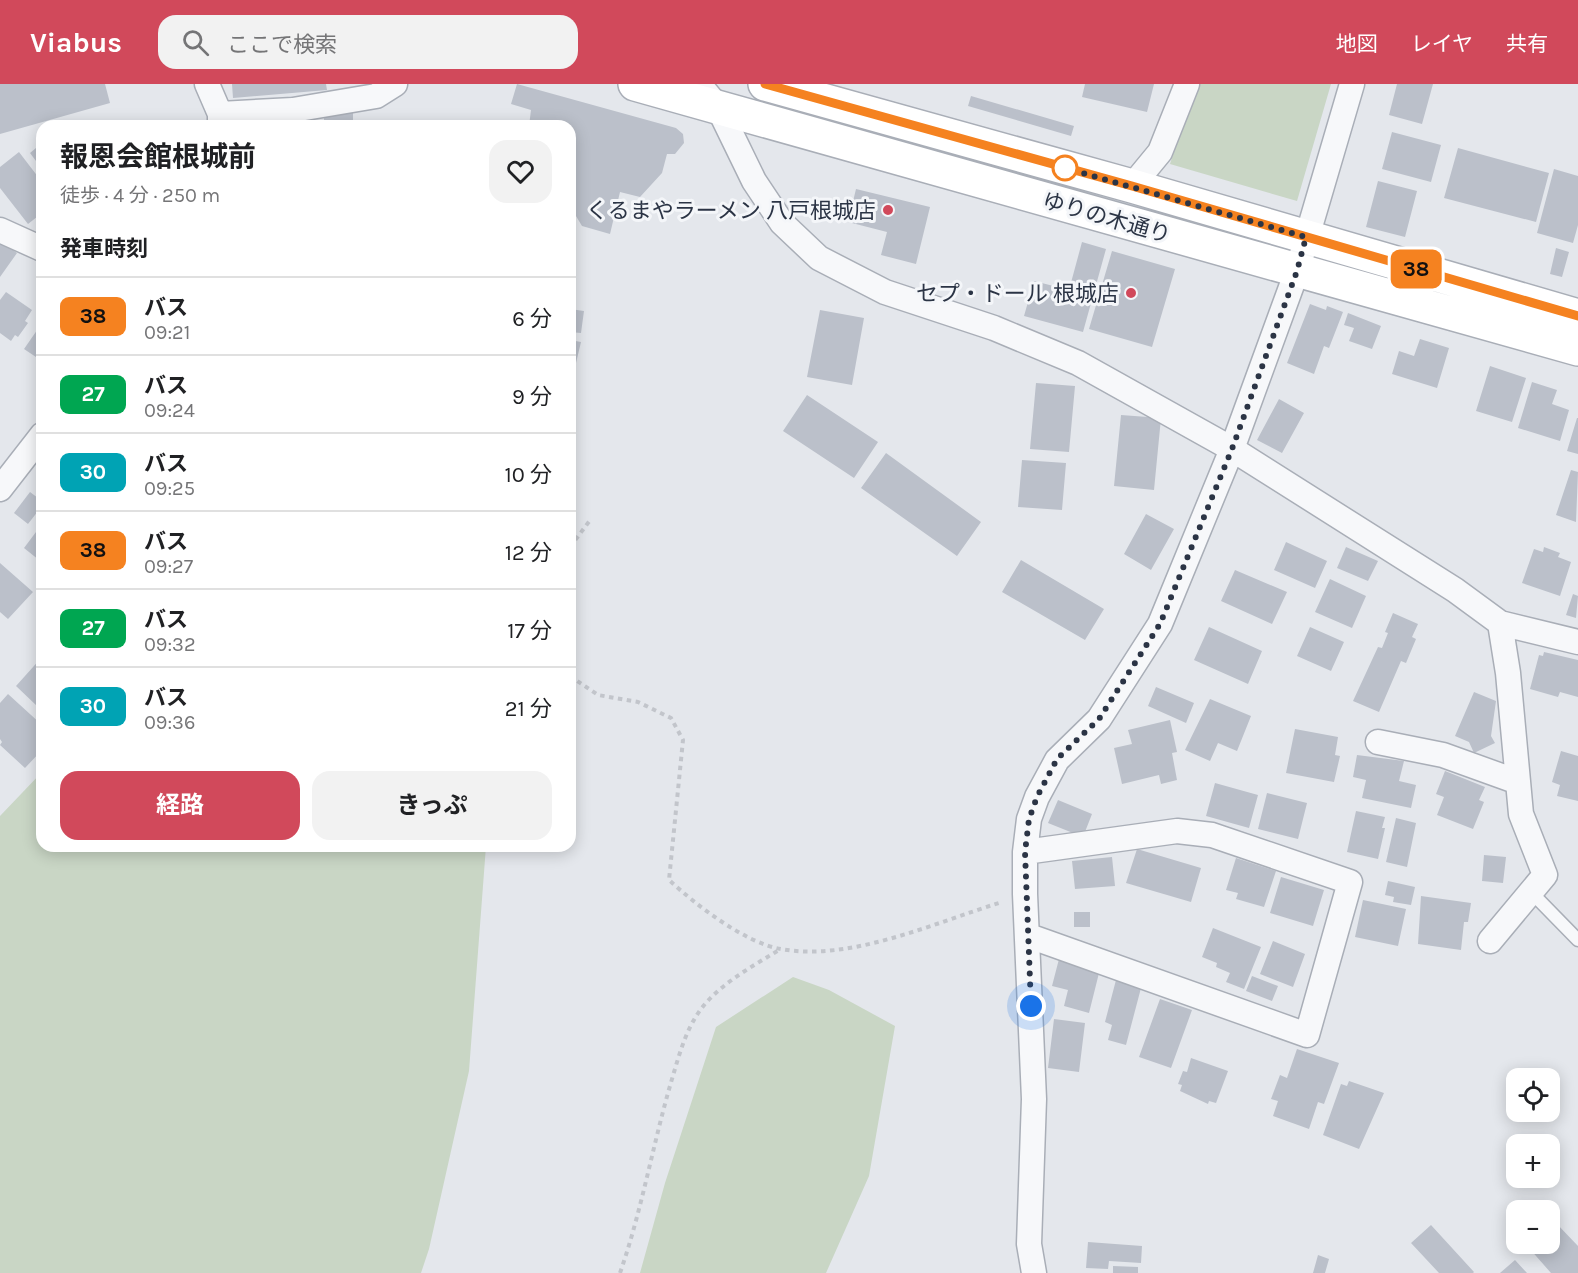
<!DOCTYPE html>
<html lang="ja">
<head>
<meta charset="utf-8">
<style>
	:root { --surface:#fff; --page:#f2f2f2; --text:#202124; --muted:#757577; --line:#e0e0e0; --accent:#d1495b }
	body { margin:0; font-family:Karla,"Noto Sans JP",sans-serif; background:var(--page); color:var(--text); height:100vh; display:flex; flex-direction:column; font-size:22px; white-space:nowrap }
	* { box-sizing:border-box; margin:0 }
	p { font-size:20px; color:var(--muted) }
	.icon { flex:none; width:33px; height:33px; fill:none; stroke:currentColor; stroke-width:2; stroke-linecap:round; stroke-linejoin:round }
	.map { position:relative; flex:1; overflow:hidden }
	.side { position:absolute; left:36px; top:36px; width:540px; height:732px; display:flex; flex-direction:column; background:var(--surface); border-radius:18px; box-shadow:0 3px 15px #0003 }
	.side>* { flex:none }
	.badge { padding:0 12px; border-radius:9px; font-size:21px; line-height:39px }
	.tools { position:absolute; left:1506px; top:984px; display:grid; gap:12px }
	.tools a { display:grid; place-items:center; width:54px; height:54px; border-radius:12px; background:var(--surface); box-shadow:0 3px 15px #0003; font-size:30px }
	.you { position:absolute; width:30px; height:30px; margin:-15px; border:4px solid #fff; border-radius:50%; background:#1a73e8; box-shadow:0 0 0 9px #1a73e833 }
	.map>.badge { position:absolute; translate:-50% -50%; box-shadow:0 0 0 3px #fff }
	h2 { padding:0 24px; font-size:22px; line-height:54px }
	.round { display:grid; place-items:center; flex:none; width:63px; height:63px; border-radius:18px; background:var(--page) }
	.overview { display:flex; align-items:center; justify-content:space-between; height:102px; padding:0 24px }
	h1 { font-size:28px; font-weight:700; line-height:45px }
	.button { display:flex; gap:12px; margin-top:auto; padding:12px 24px }
	.button a { flex:1; height:69px; border-radius:18px; background:var(--accent); color:#fff; font-size:24px; font-weight:700; line-height:69px; text-align:center }
	.button a+a { background:var(--page); color:var(--text) }
	ul { padding:0; list-style:none }
	li { display:flex; align-items:center; gap:18px; height:78px; padding:0 24px; border-top:2px solid var(--line) }
	li div { flex:1 }
	li b { display:block; font-size:22px }
	li em { font-style:normal }
	li .badge { min-width:66px; font-weight:700; text-align:center }
	header { display:flex; align-items:center; gap:36px; box-sizing:border-box; height:84px; padding:0 30px; background:var(--accent); color:#fff }
	header strong { font-size:28px }
	nav { display:flex; gap:33px; margin-inline-start:auto; font-size:21px }
	.search { width:420px; height:54px; background:var(--page); display:flex; align-items:center; gap:15px; box-sizing:border-box; padding:0 21px; border-radius:18px; color:var(--muted); font-size:22px }
	.map>svg:first-child { display:block }
</style>
</head>
<body>
<header>
<strong>Viabus</strong>
<div class="search"><svg class="icon" aria-label="search" viewBox="0 0 24 24"><circle cx="10" cy="10" r="6"/><path d="M15 15l6 6"/></svg>ここで検索</div>
<nav><a>地図</a><a>レイヤ</a><a>共有</a></nav>
</header>
<div class="map">
<svg width="1578" height="1189" viewBox="0 0 1578 1189">
	<rect width="100%" height="100%" fill="#e4e7ec"/>
	<path fill="#c9d6c5" d="M1196,0H1331L1297,117L1170,80Z
		M42,688V762H486L469,987L429,1165L421,1189H0V732Z
		M793,893L829,906L895,942L869,1092L826,1189H640L665,1099L716,943Z"/>
	<path fill="#bbc0ca" d="M0,0H105L110,19L0,50Z
		M232,0H326L327,6L233,14Z
		M517,0L676,44L683,50L684,59L675,70H667L662,89L640,113L620,108L610,150L582,142L570,122L573,95L570,94V42H529L531,26L511,20Z
		M1085,0H1154L1147,28L1082,13Z
		M1397,0H1433L1422,40L1389,31Z
		M971,12L1074,42L1071,52L968,22Z
		M324,29H353V38H364V42H309V39L324,38Z
		M1392,48L1441,61L1431,98L1382,85Z
		M42,59V85L30,69Z
		M1458,64L1549,89L1536,138L1444,114Z
		M19,68L42,98V129L28,140L0,104V83Z
		M1554,85L1578,92V141L1573,159L1537,149Z
		M1378,97L1417,107L1405,153L1366,143Z
		M856,105L930,123L916,180L881,171L887,148L848,138Z
		M0,157L17,169L0,193Z
		M1082,158L1106,165L1083,248L1024,232L1034,197L1069,206Z
		M1556,164L1569,168L1562,193L1550,190Z
		M1112,167L1175,185L1152,263L1089,245Z
		M6,208L32,226L25,237L28,239L18,253L15,251L11,257L0,249V216Z
		M1310,220L1326,226L1327,222L1343,228L1329,264L1324,262L1314,290L1287,279Z
		M570,225L584,227L581,249L570,248Z
		M820,226L864,234L852,301L807,293Z
		M1348,229L1381,242L1372,265L1349,257L1354,244L1344,241Z
		M42,239V277L24,265Z
		M1420,255L1449,264L1437,304L1392,290L1399,267L1414,272Z
		M570,256L581,258L576,279L570,278Z
		M1490,282L1526,294L1512,338L1476,327Z
		M1532,298L1557,306L1552,320L1569,326L1560,357L1518,344Z
		M1036,299L1075,302L1069,368L1030,365Z
		M807,311L878,358L854,394L783,347Z
		M1279,315L1304,329L1282,369L1257,356Z
		M1121,331L1161,334L1154,406L1114,402Z
		M1577,334H1578V370L1567,367Z
		M886,369L981,438L957,472L861,404Z
		M1022,376L1066,379L1062,426L1018,423Z
		M1571,386L1578,388L1576,438L1556,431Z
		M30,408L42,417V422L28,440L14,429Z
		M1146,430L1174,445L1151,486L1124,470Z
		M42,440V472L39,476L24,464Z
		M1286,458L1327,477L1315,504L1274,486Z
		M1346,463L1378,477L1368,497L1337,484Z
		M1544,463L1560,469L1558,473L1571,478L1560,512L1522,499L1534,465L1543,468Z
		M1021,476L1104,525L1085,556L1002,508Z
		M0,479L33,508L8,535L0,528Z
		M1235,486L1287,508L1272,540L1221,517Z
		M1330,495L1366,512L1352,544L1315,528Z
		M1573,510L1578,512L1576,534L1566,531Z
		M1393,529L1418,540L1412,553L1416,555L1406,579L1401,577L1379,628L1353,617L1378,563L1382,564L1388,549L1385,548Z
		M1209,543L1262,567L1248,600L1194,576Z
		M1310,543L1344,558L1331,587L1297,572Z
		M1544,568L1578,576V613L1560,608L1558,613L1530,605L1539,571L1543,572Z
		M42,573V616L37,622L16,602Z
		M1156,603L1194,619L1186,639L1148,622Z
		M1474,608L1496,617L1491,652L1495,659L1474,669L1469,658L1455,652Z
		M8,610L42,641V666L25,684L0,661L2,658L0,655V619Z
		M1210,615L1251,632L1237,667L1218,659L1210,677L1185,666Z
		M1170,636L1177,668L1172,669L1177,696L1161,700L1159,691L1122,700L1114,664L1132,660L1128,646Z
		M1295,645L1338,653L1335,671L1340,672L1334,698L1286,689Z
		M1561,667L1578,672V717L1557,712L1560,701L1552,698Z
		M1357,671L1404,677L1399,697L1416,701L1411,724L1362,714L1366,696L1353,693Z
		M1445,687L1485,703L1479,716L1484,718L1473,745L1437,731L1444,713L1436,710Z
		M1215,699L1258,711L1249,744L1206,732Z
		M1267,709L1307,719L1298,755L1258,745Z
		M1058,716L1092,730L1083,753L1048,739Z
		M1356,727L1385,733L1382,744H1385L1378,775L1347,768Z
		M1396,734L1416,739L1407,783L1386,778Z
		M1137,765L1201,784L1191,818L1126,799Z
		M1484,771L1506,773L1503,799L1482,797Z
		M1112,773L1115,802L1075,805L1072,777Z
		M1236,774L1276,787L1264,823L1236,815L1238,809L1226,806Z
		M1281,793L1324,806L1313,842L1270,829Z
		M1388,797L1415,803L1411,821L1393,818L1394,813L1385,811Z
		M1421,812L1471,819L1468,838H1464L1461,866L1418,860Z
		M1363,816L1406,825L1398,862L1355,853Z
		M1074,828H1090V843H1074Z
		M1213,844L1261,863L1244,905L1226,898L1230,889L1216,883L1217,879L1202,873Z
		M1273,857L1305,870L1293,903L1260,890Z
		M1059,875L1100,885L1089,929L1064,922L1068,906L1052,902Z
		M1252,892L1278,902L1272,917L1246,907Z
		M1116,896L1141,904L1126,961L1108,956L1112,941L1105,938Z
		M1160,915L1192,926L1171,984L1139,973Z
		M1054,935L1085,939L1079,988L1048,984Z
		M1297,965L1339,979L1324,1020L1318,1018L1309,1045L1273,1032L1278,1017L1271,1015L1280,991L1287,994Z
		M1191,974L1228,987L1216,1019L1209,1017L1208,1020L1180,1007L1182,1001L1178,1000L1183,987L1187,988Z
		M1349,997L1384,1009L1359,1065L1323,1051L1341,1000L1347,1002Z
		M1556,1139L1578,1162V1189H1551L1529,1164L1534,1160H1550V1145Z
		M1431,1141L1474,1188L1473,1189H1439L1411,1159Z
		M1088,1158L1142,1162L1141,1179L1109,1177L1108,1185L1086,1184Z
		M1318,1171L1329,1175L1325,1189H1313Z
		M1515,1176L1527,1189H1500Z
		M1113,1182L1138,1183V1189H1113Z"/>
	<g fill="none" stroke-linecap="round" stroke-linejoin="round">
		<g stroke="#a9aeb7" stroke-width="15">
			<path id="lane" d="M1531,808L1578,856"/>
		</g>
		<g stroke="#a9aeb7" stroke-width="27">
			<path id="street" d="M207,0L220,30V42
				M699,0L718,23L754,97L782,139L819,174L885,208L994,244L1078,279L1232,365L1455,506L1500,539L1578,558
				M220,30L293,26L376,12L395,0
				M1132,102L1160,68L1187,0
				M0,146L42,165
				M0,405L42,351
				M1378,658L1443,671L1518,698
				M1025,768L1177,747L1212,751L1350,798L1307,951L1029,852
				M1490,857L1545,791L1521,730L1508,589L1500,539
				M1034,1189L1029,1160L1034,1015L1025,810V768L1029,735L1037,713L1057,676L1099,635L1160,540L1232,365L1297,187L1352,0"/>
		</g>
		<g stroke="#a9aeb7" stroke-width="36">
			<path id="secondary" d="M635,0L1578,265
				M765,0L1132,102L1578,232"/>
		</g>
		<path stroke="#c2c5cb" stroke-width="4" stroke-dasharray="4.5 4.5" stroke-linecap="butt" d="M570,463L591,435
			M570,592L598,611L638,618L671,634L683,656L669,796C696,821 745,859 781,865C849,878 934,839 999,819
			M620,1189C642,1126 653,1059 672,995C680,968 687,941 705,920C725,897 753,882 779,866"/>
		<use href="#lane" stroke="#f7f8fa" stroke-width="12"/>
		<use href="#street" stroke="#f7f8fa" stroke-width="24"/>
		<use href="#secondary" stroke="#fff" stroke-width="33"/>
	</g>
	<g fill="none" stroke-linecap="round" stroke-linejoin="round">
		<g stroke="#fff" stroke-width="14">
			<path id="line" d="M765,0L1132,102L1578,232"/>
		</g>
		<use href="#line" stroke="#f58220" stroke-width="9"/>
		<path stroke="#2b3445" stroke-width="6" stroke-dasharray="0 10.8" d="M1031,922L1025,768L1029,735L1037,713L1057,675L1099,635L1160,540L1232,365L1297,187L1306,153L1065,84"/>
	</g>
	<circle fill="#fff" stroke="#f58220" stroke-width="3" cx="1065" cy="84" r="12"/>
	<g fill="#d1495b" stroke="#f4f6f9" stroke-width="2">
		<circle cx="888" cy="126" r="6"/>
		<circle cx="1131" cy="209" r="6"/>
	</g>
	<g text-anchor="middle" stroke-width="6" stroke-linejoin="round" paint-order="stroke">
		<g font-size="22" fill="#2b3445" stroke="#f4f6f9" text-anchor="end">
			<text x="876" y="134">くるまやラーメン 八戸根城店</text>
			<text x="1119" y="217">セプ・ドール 根城店</text>
		</g>
		<g font-size="22" fill="#2b3445" stroke="#f4f6f9">
			<text transform="translate(1107 133) rotate(16)" y="8">ゆりの木通り</text>
		</g>
	</g>
</svg>
<div class="tools">
<a><svg class="icon" aria-label="locate" viewBox="0 0 24 24"><circle cx="12" cy="12" r="6"/><path d="M12 2v4M12 18v4M2 12h4M18 12h4"/></svg></a>
<a>+</a>
<a>−</a>
</div>
<div class="you" style="left:1031px;top:922px"></div>
<b class="badge" style="left:1416px;top:185px;background:#f58220;color:#111">38</b>
<section class="side">
<div class="overview"><div><h1>報恩会館根城前</h1><p>徒歩 · 4 分 · 250 m</p></div><a class="round"><svg class="icon" aria-label="heart" viewBox="0 0 24 24"><path d="M12 20l-8-8c-3-5 5-10 8-4 3-6 11-1 8 4z"/></svg></a></div>
<h2>発車時刻</h2>
<ul>
<li><span class="badge" style="background:#f58220;color:#111">38</span><div><b>バス</b><p>09:21</p></div><em>6 分</em></li>
<li><span class="badge" style="background:#00a651;color:#fff">27</span><div><b>バス</b><p>09:24</p></div><em>9 分</em></li>
<li><span class="badge" style="background:#00a3b4;color:#fff">30</span><div><b>バス</b><p>09:25</p></div><em>10 分</em></li>
<li><span class="badge" style="background:#f58220;color:#111">38</span><div><b>バス</b><p>09:27</p></div><em>12 分</em></li>
<li><span class="badge" style="background:#00a651;color:#fff">27</span><div><b>バス</b><p>09:32</p></div><em>17 分</em></li>
<li><span class="badge" style="background:#00a3b4;color:#fff">30</span><div><b>バス</b><p>09:36</p></div><em>21 分</em></li>
</ul>
<div class="button"><a>経路</a><a>きっぷ</a></div>
</section>
</div>
</body>
</html>
